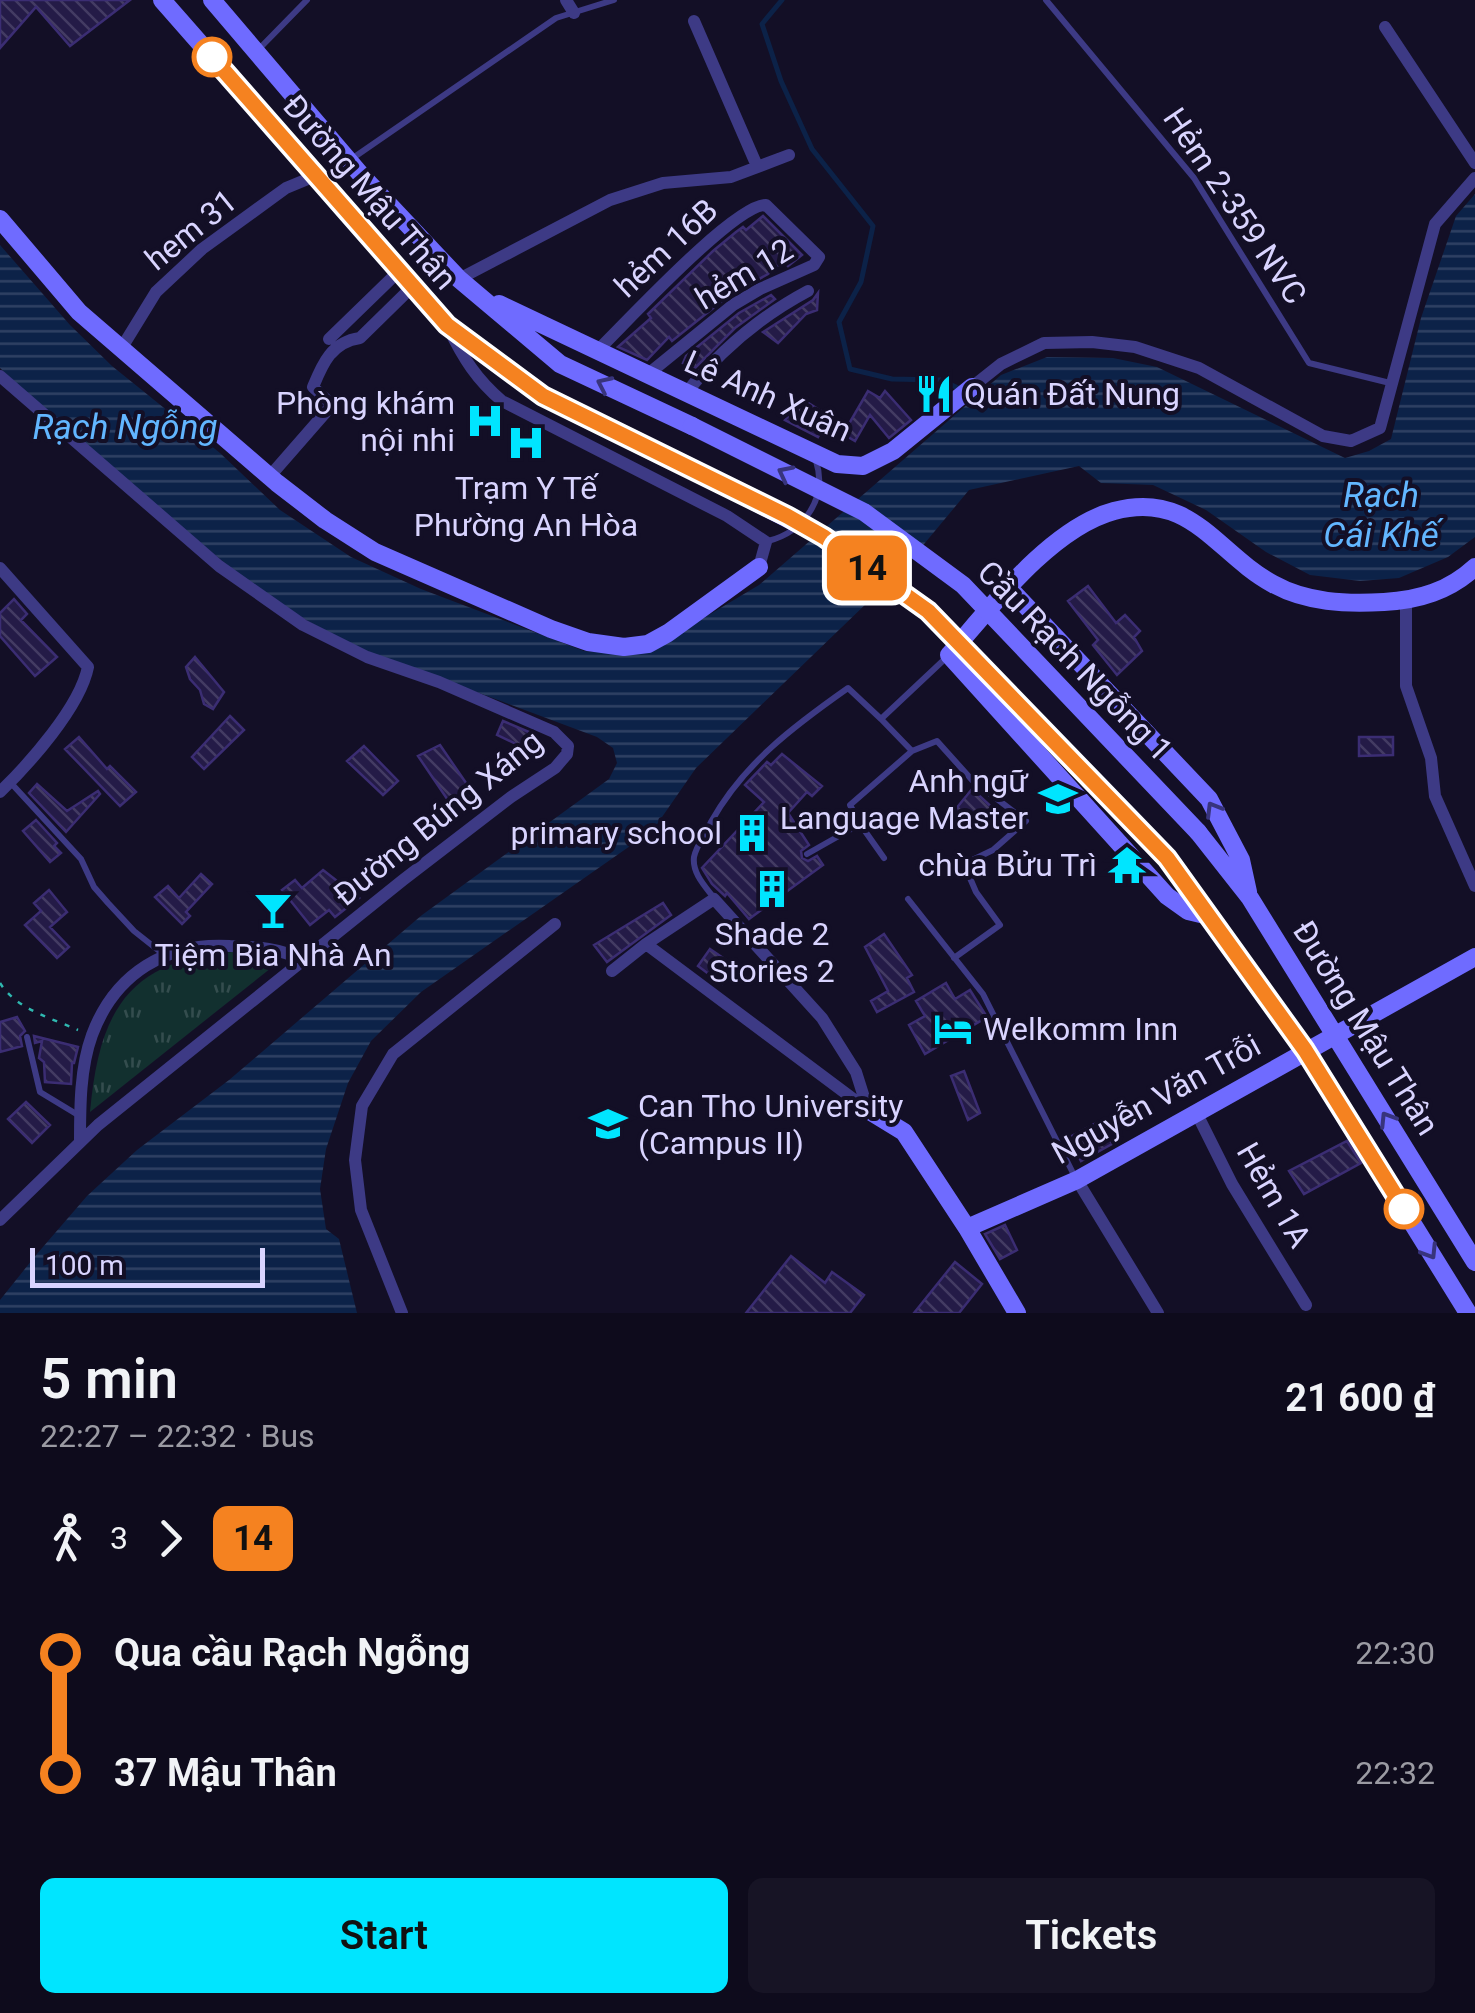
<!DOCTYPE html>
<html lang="en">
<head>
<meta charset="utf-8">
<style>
	:root { --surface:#0e0b1c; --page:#171425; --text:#f1f3f6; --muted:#9b9ba3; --accent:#00e5ff }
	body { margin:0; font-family:Roboto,sans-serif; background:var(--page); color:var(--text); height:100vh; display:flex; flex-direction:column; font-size:38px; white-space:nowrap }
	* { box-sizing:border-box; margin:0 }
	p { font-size:32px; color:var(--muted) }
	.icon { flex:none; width:55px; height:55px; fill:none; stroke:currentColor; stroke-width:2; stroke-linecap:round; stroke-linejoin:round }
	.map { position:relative; height:1313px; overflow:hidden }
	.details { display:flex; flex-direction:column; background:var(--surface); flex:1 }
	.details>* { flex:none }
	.badge { padding:0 20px; border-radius:15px; font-size:35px; line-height:65px }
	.scale { position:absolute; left:30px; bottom:25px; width:235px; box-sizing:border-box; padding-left:10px; border:5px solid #d9d4ff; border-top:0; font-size:28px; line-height:35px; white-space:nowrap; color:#d9d4ff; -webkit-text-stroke:8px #130f26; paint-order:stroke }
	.map>.badge { position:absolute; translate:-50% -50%; box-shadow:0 0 0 5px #fff }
	.legs { display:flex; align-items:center; gap:15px; height:110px; padding:0 40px; font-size:32px }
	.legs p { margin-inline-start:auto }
	.head { display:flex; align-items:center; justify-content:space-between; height:170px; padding:0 40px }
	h1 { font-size:55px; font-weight:600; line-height:75px }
	.primary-button { display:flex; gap:20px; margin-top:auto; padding:20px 40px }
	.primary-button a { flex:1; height:115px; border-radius:15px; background:var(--accent); color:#111; font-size:40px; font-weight:600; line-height:115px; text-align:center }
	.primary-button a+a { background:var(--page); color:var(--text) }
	ul { padding:0 40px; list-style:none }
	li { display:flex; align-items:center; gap:35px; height:120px; font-size:38px }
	li i { display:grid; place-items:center; width:15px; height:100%; margin:0 12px; background:currentColor }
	li i::after { content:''; width:25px; height:25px; margin:-12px; border:8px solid; border-radius:50%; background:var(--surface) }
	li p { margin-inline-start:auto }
	li:first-child i { background:linear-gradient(#0000 50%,currentColor 0) }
	li:last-child i { background:linear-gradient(currentColor 50%,#0000 0) }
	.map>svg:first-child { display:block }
</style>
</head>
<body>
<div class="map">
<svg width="1475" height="1313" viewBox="0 0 1475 1313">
	<defs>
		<pattern id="park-tufts" width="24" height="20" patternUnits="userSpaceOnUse" patternTransform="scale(2.5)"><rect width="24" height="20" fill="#12302f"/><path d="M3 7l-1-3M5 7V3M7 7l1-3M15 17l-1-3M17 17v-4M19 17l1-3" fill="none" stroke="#344d4e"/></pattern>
		<pattern id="water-rules" width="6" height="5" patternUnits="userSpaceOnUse" patternTransform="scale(2.5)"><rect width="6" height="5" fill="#0c2248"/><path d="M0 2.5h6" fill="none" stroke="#2f4163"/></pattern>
		<pattern id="building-back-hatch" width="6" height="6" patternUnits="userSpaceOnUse" patternTransform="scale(2.5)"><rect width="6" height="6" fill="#241b47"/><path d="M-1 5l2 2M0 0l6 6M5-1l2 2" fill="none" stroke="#433b63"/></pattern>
	</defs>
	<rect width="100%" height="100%" fill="#130f26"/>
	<path fill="url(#park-tufts)" d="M233,952L281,960L90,1112C99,1014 126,960 233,952Z"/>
	<path fill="url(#water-rules)" d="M1475,194V537L1448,557L1399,578L1360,581L1310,575L1266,552L1206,510L1153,485L1101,483L1079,466L969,490L885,591L870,600L696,768L653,830L421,992L371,1041L348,1083L326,1149L320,1189L326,1229L339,1239L357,1313H0V1300L36,1255L87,1196L137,1150L229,1080L422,915L609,779L617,763L613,748L597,737L353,646L290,611L232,569L74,437L0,368V245L70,325L112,366L220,453L280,510L351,557L421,589L584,651L621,654L655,647L759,585L1001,375L1047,357L1113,358L1157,367L1345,458L1369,451L1391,439L1421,318L1456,216Z"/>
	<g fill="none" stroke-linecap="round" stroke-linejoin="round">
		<path stroke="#0c2248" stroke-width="5" d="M782,0L762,24L781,81L812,149L873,226L861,282L839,322L850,369L892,379L941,380L960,389"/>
	</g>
	<path fill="url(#building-back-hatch)" stroke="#3b2d73" stroke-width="2.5" d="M0,0H130L70,46L36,7L0,48Z
		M763,216L802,255L788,266L783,261L768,274L727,297L672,341L669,337L647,360L618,347L651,318L648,314L713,251L736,232L743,227L746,230Z
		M818,293L817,310L806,314L778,343L763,332L813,300Z
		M771,295L775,299L735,328L695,368L683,363L686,356L739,313Z
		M868,391L880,398L885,391L911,420L889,438L870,415L855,441L843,434Z
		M802,399L829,416L818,437L785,420Z
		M1088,586L1116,623L1125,615L1140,631L1134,637L1142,651L1117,675L1093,645L1098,640L1068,601Z
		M14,599L27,614L21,620L57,657L35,676L0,636V613Z
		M195,657L224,692L213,709L204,704L200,690L190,679L186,667Z
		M230,716L244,730L204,769L192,757Z
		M503,721L536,735L529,750L497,735Z
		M79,737L107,769L110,766L136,792L120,806L65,749Z
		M1359,737H1393V755L1359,756Z
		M440,745L477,799L456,812L418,756Z
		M364,746L398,781L383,795L347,761Z
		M782,754L822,786L812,796L807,792L788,813L809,845L801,851L802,858L808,861L817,856L823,865L749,919L727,893L725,896L712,884L702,868L764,802L745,785L767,762L771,765Z
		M37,784L67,811L98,791L100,794L66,832L29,793Z
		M972,789L997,812L978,828L955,810Z
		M36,820L57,843L54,846L61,853L50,862L23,831Z
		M323,870L359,898L335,917L329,910L310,925L282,890L295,880L302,888Z
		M201,874L212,884L186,912L190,916L182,924L155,897L168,886L179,898Z
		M49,890L67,912L50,927L69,947L57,958L25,925L41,911L34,903Z
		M663,903L671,915L607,962L594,945Z
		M884,934L912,975L907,978L914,992L877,1012L871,1001L888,991L865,947Z
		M710,949L735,966L722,984L698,966Z
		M946,983L955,999L970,990L987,1017L925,1054L909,1025L925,1016L916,1001Z
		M17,1017L25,1031L20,1036L22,1046L0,1052V1022Z
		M34,1036L78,1047L74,1063H72L71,1084L45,1082L44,1062L39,1058L42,1041L35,1043Z
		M964,1071L980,1113L968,1120L951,1076Z
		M26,1102L50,1125L32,1143L8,1119Z
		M1100,1121L1112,1144L1081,1161L1068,1138Z
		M1347,1141L1361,1163L1304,1194L1289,1171Z
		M1005,1225L1017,1250L1000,1259L985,1234Z
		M791,1256L825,1283L832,1272L864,1295L850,1313H746Z
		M955,1262L982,1284L959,1313H914Z"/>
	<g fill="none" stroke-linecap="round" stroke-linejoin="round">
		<path stroke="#2fb8b0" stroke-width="2.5" stroke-dasharray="5 8" stroke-linecap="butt" d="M0,983C16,1009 51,1018 78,1030"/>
		<path stroke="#3d3a85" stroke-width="6" d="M1046,0L1194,178L1309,363L1390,383
			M257,51L307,0
			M350,160L556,18L614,0
			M768,541C804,532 828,498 816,461
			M881,719L912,751
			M10,782L81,859L94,887L108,903L134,931L163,954
			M807,854L860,824
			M884,858L860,824L850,805L912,751L937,741L972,780L1026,821L993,850L964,864L976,892L1000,925L954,958
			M714,898C705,886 692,873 694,857C696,846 706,833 711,822C744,763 794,726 848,688L881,719L948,656
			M908,899L983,994L1076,1179
			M27,1037L40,1092L78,1115"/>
		<path stroke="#3d3a85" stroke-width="12" d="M566,0L574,13
			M694,21L757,166
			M1385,27L1475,163
			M459,279L610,200L663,183L731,177L789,155
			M449,329C463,358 477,380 502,401L727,516L766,542L759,567
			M329,339L398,272
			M121,349L156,292L202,249L286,188L315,176
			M597,351C625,324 735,204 766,205L819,257L814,265L760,289L733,305L647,375
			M0,376L219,566L303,625L367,657L439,682L554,732L568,746L567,754L555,768L511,797L403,880L98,1125L0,1220
			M972,387L1001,364L1044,343L1092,342L1135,347L1199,368L1323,436L1351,441L1380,428L1435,224L1475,178
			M686,393C719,352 761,316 808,291
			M270,476L332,405L313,387C322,365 331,342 360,338L412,287
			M0,568L88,667C80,707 29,764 0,792
			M1406,601V686L1431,758L1435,796L1475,886
			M714,899L822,1018L856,1072L868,1110L646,944Z
			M612,971L646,944
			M1196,1112L1232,1184L1306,1305
			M80,1142C80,1107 80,1068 92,1035C115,973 167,942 230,946C256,947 282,948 304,961
			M1077,1180L1158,1313
			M402,1313L361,1210L355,1160L362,1106L393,1054L555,924"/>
		<path stroke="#6f6bff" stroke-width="18" d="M162,0L447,325L543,396L662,454
			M212,0L362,176L459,279L560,364L692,426
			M0,219L79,312L277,483L325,520L375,552L551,629L588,642L624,647L648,644L668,633L759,567
			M499,304L837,464L863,466L893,451L972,387
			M1008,587L1209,799L1241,860L1248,892
			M1198,832L1250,898L1475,1262
			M1167,858L1305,1050L1468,1313
			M1209,916L1188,911L1167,896L949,655C991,607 1051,528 1114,511C1191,490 1216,553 1273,584C1307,603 1346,604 1384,602C1419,600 1449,591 1475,567
			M868,1110L904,1132L967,1228L1017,1313
			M967,1228L1077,1180L1475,957"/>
		<path stroke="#6f6bff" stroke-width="18" d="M692,426L864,512L963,585L1198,832
			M662,454L823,537L928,611L1167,858"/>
	</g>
	<defs><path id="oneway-chevron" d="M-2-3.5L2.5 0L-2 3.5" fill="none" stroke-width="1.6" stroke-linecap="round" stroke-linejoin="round" transform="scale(2.5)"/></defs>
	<g stroke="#38347d">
		<use href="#oneway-chevron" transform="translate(604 384) rotate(-155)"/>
		<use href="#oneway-chevron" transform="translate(785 473) rotate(-153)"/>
		<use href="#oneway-chevron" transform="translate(1213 809) rotate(-121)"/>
		<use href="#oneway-chevron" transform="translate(1387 1119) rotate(-122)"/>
		<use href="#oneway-chevron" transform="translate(1430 1252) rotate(58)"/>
	</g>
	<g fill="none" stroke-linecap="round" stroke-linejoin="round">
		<g stroke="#fff" stroke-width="22">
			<path id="line-1" d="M212,57L447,325L543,396L787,516L824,537L928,611L1167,858L1305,1050L1404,1209"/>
		</g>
		<use href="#line-1" stroke="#f58220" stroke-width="15"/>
	</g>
	<defs>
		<g id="restaurant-bare" transform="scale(3)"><path d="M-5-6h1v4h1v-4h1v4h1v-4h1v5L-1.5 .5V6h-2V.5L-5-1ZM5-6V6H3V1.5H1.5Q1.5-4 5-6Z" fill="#00e5ff" stroke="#130f26" stroke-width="2.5" paint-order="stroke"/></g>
		<g id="hospital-bare" transform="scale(3)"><path d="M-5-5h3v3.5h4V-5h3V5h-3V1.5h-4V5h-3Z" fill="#00e5ff" stroke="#130f26" stroke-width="2.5" paint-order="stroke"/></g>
		<g id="school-bare" transform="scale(3)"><path d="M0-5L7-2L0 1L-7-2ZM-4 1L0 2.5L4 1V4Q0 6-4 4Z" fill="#00e5ff" stroke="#130f26" stroke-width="2.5" paint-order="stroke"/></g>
		<g id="building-bare" transform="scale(3)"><path d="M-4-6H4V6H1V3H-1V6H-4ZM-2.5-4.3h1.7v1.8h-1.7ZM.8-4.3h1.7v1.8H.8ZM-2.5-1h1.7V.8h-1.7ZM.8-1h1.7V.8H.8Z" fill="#00e5ff" stroke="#130f26" stroke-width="2.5" paint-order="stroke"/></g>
		<g id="temple-bare" transform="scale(3)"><path d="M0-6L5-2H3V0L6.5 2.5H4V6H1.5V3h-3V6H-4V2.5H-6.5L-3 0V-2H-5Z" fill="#00e5ff" stroke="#130f26" stroke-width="2.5" paint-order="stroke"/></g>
		<g id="bar-bare" transform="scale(3)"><path d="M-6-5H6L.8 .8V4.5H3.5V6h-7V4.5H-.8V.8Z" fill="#00e5ff" stroke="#130f26" stroke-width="2.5" paint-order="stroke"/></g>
		<g id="hotel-bare" transform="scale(3)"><path d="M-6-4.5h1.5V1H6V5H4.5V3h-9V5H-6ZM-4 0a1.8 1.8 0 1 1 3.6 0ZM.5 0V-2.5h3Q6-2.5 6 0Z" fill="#00e5ff" stroke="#130f26" stroke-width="2.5" paint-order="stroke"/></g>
		<g id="university-bare" transform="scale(3)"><path d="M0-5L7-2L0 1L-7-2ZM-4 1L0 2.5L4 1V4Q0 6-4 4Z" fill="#00e5ff" stroke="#130f26" stroke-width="2.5" paint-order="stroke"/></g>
	</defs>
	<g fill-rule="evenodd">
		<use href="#restaurant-bare" x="934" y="394"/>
		<use href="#hospital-bare" x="485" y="421"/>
		<use href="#hospital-bare" x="526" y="443"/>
		<use href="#school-bare" x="1058" y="799"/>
		<use href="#building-bare" x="752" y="833"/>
		<use href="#temple-bare" x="1127" y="865"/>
		<use href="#building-bare" x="772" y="889"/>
		<use href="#bar-bare" x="273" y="910"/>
		<use href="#hotel-bare" x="953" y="1029"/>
		<use href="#university-bare" x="608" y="1124"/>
	</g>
	<g fill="#fff" stroke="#f58220" stroke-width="5">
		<circle cx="212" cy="57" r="18"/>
		<circle cx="1404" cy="1209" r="18"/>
	</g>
	<g text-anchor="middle" stroke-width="8" stroke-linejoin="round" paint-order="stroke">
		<g font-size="32" fill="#d9d4ff" stroke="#130f26">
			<text transform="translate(370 192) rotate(49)" y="11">Đường Mậu Thân</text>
			<text transform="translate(1235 206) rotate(56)" y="11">Hẻm 2-359 NVC</text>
			<text transform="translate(191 230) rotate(-39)" y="11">hem 31</text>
			<text transform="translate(666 248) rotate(-43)" y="11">hẻm 16B</text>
			<text transform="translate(744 274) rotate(-31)" y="11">hẻm 12</text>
			<text transform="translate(768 396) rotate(24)" y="11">Lê Anh Xuân</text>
			<text transform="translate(1075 661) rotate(46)" y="11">Cầu Rạch Ngỗng 1</text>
			<text transform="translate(438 818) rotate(-39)" y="11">Đường Búng Xáng</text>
			<text transform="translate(1366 1028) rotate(58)" y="11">Đường Mậu Thân</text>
			<text transform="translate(1156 1099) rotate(-29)" y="11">Nguyễn Văn Trỗi</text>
			<text transform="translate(1274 1195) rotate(60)" y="11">Hẻm 1A</text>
		</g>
		<g font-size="32" fill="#d9d4ff" stroke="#130f26" text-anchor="end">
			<text x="964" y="405" text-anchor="start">Quán Đất Nung</text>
			<text x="455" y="414">Phòng khám<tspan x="455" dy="37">nội nhi</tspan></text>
			<text x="526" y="499" text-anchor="middle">Trạm Y Tế<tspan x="526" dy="37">Phường An Hòa</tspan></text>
			<text x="1028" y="792">Anh ngữ<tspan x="1028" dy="37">Language Master</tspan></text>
			<text x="722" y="844">primary school</text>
			<text x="1097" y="876">chùa Bửu Trì</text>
			<text x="772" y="945" text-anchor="middle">Shade 2<tspan x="772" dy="37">Stories 2</tspan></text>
			<text x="273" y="966" text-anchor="middle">Tiệm Bia Nhà An</text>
			<text x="983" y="1040" text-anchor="start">Welkomm Inn</text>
			<text x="638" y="1117" text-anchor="start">Can Tho University<tspan x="638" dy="37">(Campus II)</tspan></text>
		</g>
		<g font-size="35" font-style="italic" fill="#62b6ff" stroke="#130f26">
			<text x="125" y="439">Rạch Ngỗng</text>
			<text x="1381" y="507">Rạch<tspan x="1381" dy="40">Cái Khế</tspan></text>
		</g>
	</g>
</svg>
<div class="scale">100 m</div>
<b class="badge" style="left:867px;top:568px;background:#f58220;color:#111">14</b>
</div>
<section class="details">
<div class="head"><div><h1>5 min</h1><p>22:27 – 22:32 · Bus</p></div><b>21 600 ₫</b></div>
<div class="legs"><svg class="icon" aria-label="walk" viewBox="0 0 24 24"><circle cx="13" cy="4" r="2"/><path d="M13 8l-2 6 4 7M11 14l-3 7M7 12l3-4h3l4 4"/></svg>3<svg class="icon" aria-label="forward" viewBox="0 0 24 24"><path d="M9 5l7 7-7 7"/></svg><b class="badge" style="background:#f58220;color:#111">14</b></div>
<ul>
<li><i style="color:#f58220"></i><b>Qua cầu Rạch Ngỗng</b><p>22:30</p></li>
<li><i style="color:#f58220"></i><b>37 Mậu Thân</b><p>22:32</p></li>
</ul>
<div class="primary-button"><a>Start</a><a>Tickets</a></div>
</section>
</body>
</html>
